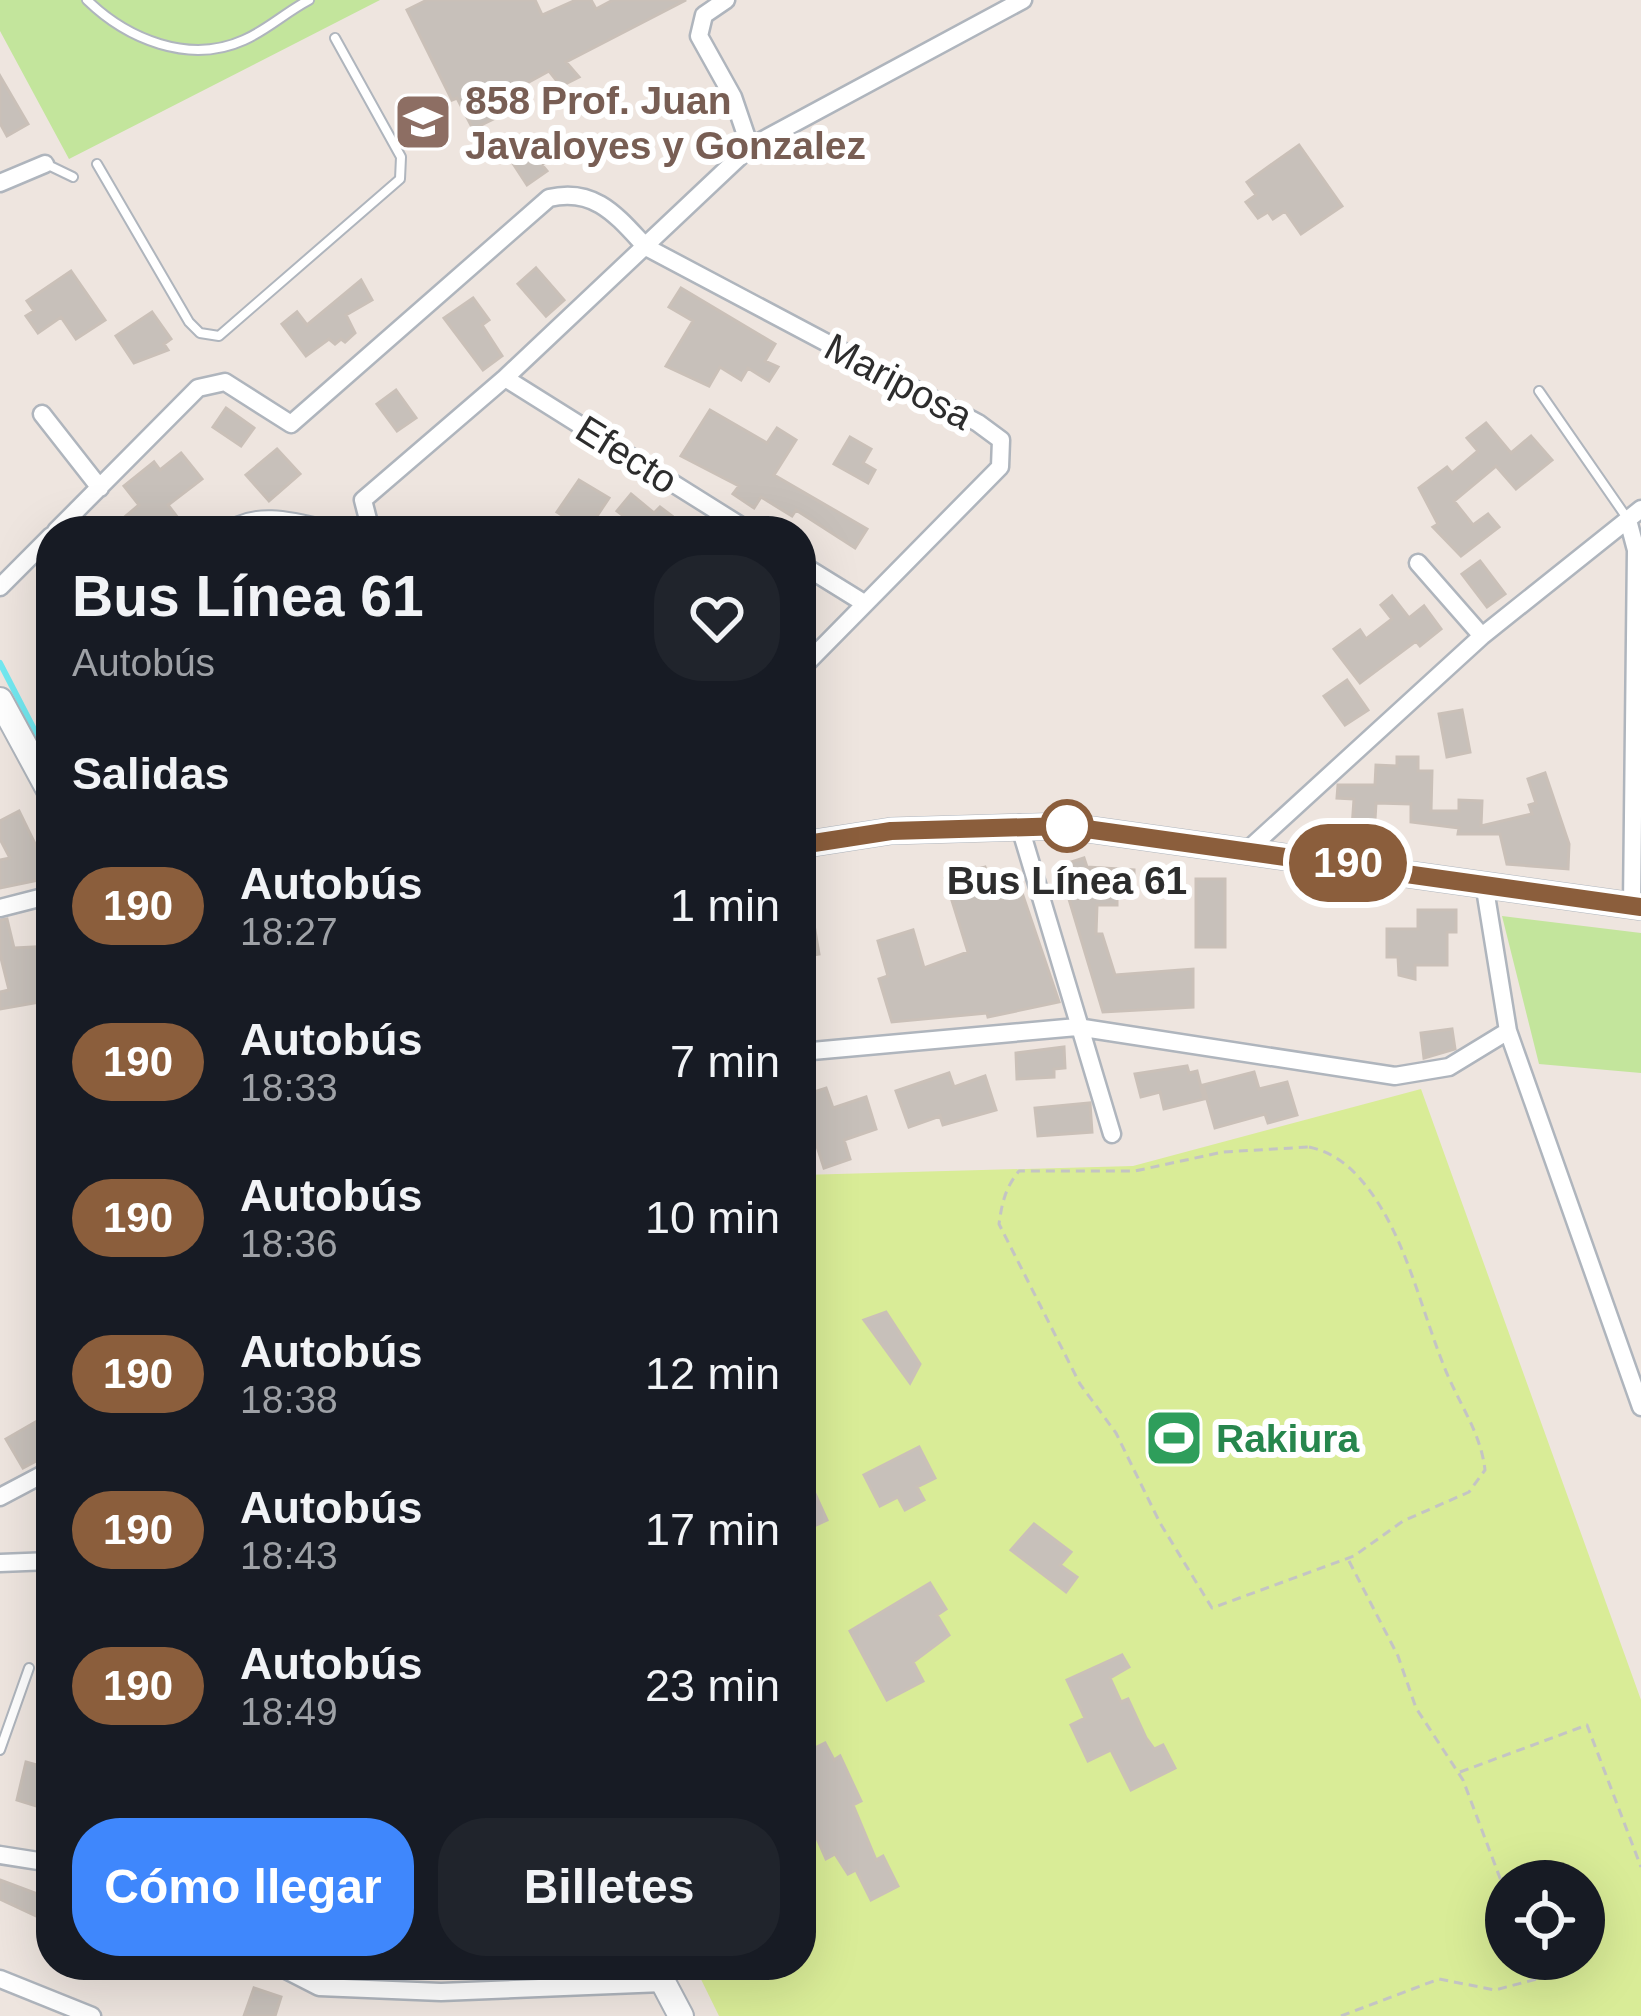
<!DOCTYPE html>
<html lang="es">
<head>
<meta charset="utf-8">
<style>
	:root { --surface:#171b24; --page:#20242c; --text:#f1f3f6; --muted:#9ea1a6; --accent:#3f87fc }
	body { margin:0; font-family:Helvetica,sans-serif; background:var(--page); color:var(--text); height:100vh; display:flex; flex-direction:column; font-size:45px; white-space:nowrap }
	* { box-sizing:border-box; margin:0 }
	p { font-size:39px; color:var(--muted) }
	.icon { flex:none; width:66px; height:66px; fill:none; stroke:currentColor; stroke-width:2; stroke-linecap:round; stroke-linejoin:round }
	.map { position:relative; flex:1; overflow:hidden }
	.side { position:absolute; left:36px; top:516px; width:780px; height:1464px; display:flex; flex-direction:column; background:var(--surface); border-radius:48px; box-shadow:0 12px 48px #0002 }
	.side>* { flex:none }
	.badge { padding:0 24px; border-radius:39px; font-size:42px; line-height:78px }
	.tools { position:absolute; left:1485px; top:1860px; display:grid; gap:24px }
	.tools a { display:grid; place-items:center; width:120px; height:120px; border-radius:50%; background:var(--surface); box-shadow:0 12px 48px #0002; font-size:60px }
	.map>.badge { position:absolute; translate:-50% -50%; box-shadow:0 0 0 6px #fff }
	h2 { padding:0 36px; font-size:45px; line-height:108px }
	.round { display:grid; place-items:center; flex:none; width:126px; height:126px; border-radius:48px; background:var(--page) }
	.head { display:flex; align-items:center; justify-content:space-between; height:204px; padding:0 36px }
	h1 { font-size:57px; font-weight:700; line-height:90px }
	.primary-button { display:flex; gap:24px; margin-top:auto; padding:24px 36px }
	.primary-button a { flex:1; height:138px; border-radius:48px; background:var(--accent); color:#fff; font-size:48px; font-weight:700; line-height:138px; text-align:center }
	.primary-button a+a { background:var(--page); color:var(--text) }
	ul { padding:0; list-style:none }
	li { display:flex; align-items:center; gap:36px; height:156px; padding:0 36px }
	li div { flex:1 }
	li b { display:block; font-size:45px }
	li em { font-style:normal }
	li .badge { min-width:132px; font-weight:700; text-align:center }
	.map>svg:first-child { display:block }
</style>
</head>
<body>
<div class="map">
<svg width="1641" height="2016" viewBox="0 0 1641 2016">
	<rect width="100%" height="100%" fill="#eee5df"/>
	<path fill="#c3e59c" d="M0,0H380L69,159L0,31Z
		M1502,916L1641,933V1073L1539,1064Z"/>
	<path fill="#d9ec97" fill-rule="evenodd" d="M1421,1089L1641,1700V2016H719L694,1965H801V1175L1133,1166ZM1506,1881H1584V1959H1506Z"/>
	<g fill="none" stroke-linecap="round" stroke-linejoin="round">
		<path stroke="#72e8f0" stroke-width="6" d="M0,663L51,762"/>
	</g>
	<path fill="#c7c0ba" stroke="#cac0b8" stroke-width="3" d="M427,0H535L542,15L576,0H591L596,9L613,0H686L566,62L579,77L561,86L549,71L509,93L516,108L473,129L457,98L452,100L407,10Z
		M0,76L28,124L7,136L0,123Z
		M523,135L528,143L533,140L547,161L542,165L547,171L527,185L503,148Z
		M1299,145L1342,206L1301,234L1285,211L1273,219L1268,212L1258,218L1246,202L1256,195L1247,182Z
		M536,268L564,300L546,316L518,284Z
		M71,271L105,320L76,339L61,317L38,333L26,316L34,311L27,301Z
		M361,280L372,300L346,315L355,333L345,342L341,339L335,344L329,339L306,356L282,324L297,312L307,325Z
		M681,288L775,344L765,361L778,367L769,381L748,368L741,380L720,367L709,386L666,366L693,321L669,307Z
		M473,298L489,320L482,325L502,356L483,370L444,318Z
		M152,312L171,339L164,344L168,350L134,363L116,336Z
		M396,390L416,418L397,431L377,404Z
		M226,408L254,428L241,446L213,427Z
		M710,410L767,443L777,428L796,440L774,475L867,529L855,548L796,510L792,516L761,497L754,508L733,494L739,486L681,456Z
		M1486,423L1511,453L1531,436L1552,460L1516,489L1496,466L1454,501L1473,525L1488,514L1499,527L1461,556L1433,527L1438,524L1419,488L1447,467L1452,473L1478,451L1467,438Z
		M850,437L871,449L863,463L875,470L868,483L834,464Z
		M277,449L300,474L269,501L246,475Z
		M181,453L202,479L168,505L188,531H108L139,505L124,486L154,462L160,470Z
		M579,480L609,498L587,531L557,512Z
		M631,494L654,513L660,507L672,516L660,531H643L617,511Z
		M1480,561L1505,594L1487,607L1462,574Z
		M1392,596L1409,618L1424,606L1441,629L1420,646L1416,641L1360,683L1334,649L1360,630L1366,639L1392,619L1381,605Z
		M1347,680L1368,710L1345,725L1324,696Z
		M1462,710L1470,752L1447,757L1439,714Z
		M1397,757H1418V771H1432L1431,811H1459V800L1482,801L1481,826L1532,814L1529,805L1536,803L1528,779L1545,773L1569,844L1568,869L1507,864L1500,834H1458L1459,828L1411,822V804L1376,803L1373,853L1360,851L1361,828H1352L1354,799L1337,798L1338,785H1375L1376,765L1397,766Z
		M19,811L38,850L46,848L51,867L41,869L43,879L0,888V860L10,858L0,839V821Z
		M1084,858L1087,867L1134,870V886H1117V905H1097L1096,934H1102L1115,975L1193,969V1007L1103,1012L1059,866Z
		M985,867L990,883L1016,875L1059,1002L988,1017L987,1013L892,1022L879,979L888,976L878,941L913,930L924,968L968,952L945,878Z
		M1196,879H1225V947H1196Z
		M801,895H809L819,954L801,957Z
		M1418,910H1456V932H1447V965H1415V979L1399,975L1398,957H1387V929H1418Z
		M7,919L14,948L51,946V1000L0,1009V992L9,990L0,954V920Z
		M1452,1029L1455,1049L1424,1058L1421,1033Z
		M1064,1047L1065,1068L1054,1069V1077L1017,1079L1016,1053Z
		M1187,1066L1189,1073L1197,1071L1204,1099L1164,1109L1160,1092L1141,1097L1135,1074Z
		M1254,1072L1259,1089L1287,1082L1297,1115L1268,1123L1265,1114L1215,1128L1203,1085Z
		M949,1073L954,1087L985,1076L996,1110L943,1125L940,1116L909,1127L896,1091Z
		M826,1088L833,1108L866,1097L876,1129L844,1140L850,1159L824,1168L814,1137L801,1146V1096Z
		M1090,1103L1092,1132L1038,1136L1035,1108Z
		M886,1312L920,1364L910,1383L864,1320Z
		M51,1413V1453L23,1468L6,1439Z
		M919,1447L935,1478L917,1487L924,1500L905,1510L898,1497L880,1506L864,1475Z
		M801,1463L827,1520L801,1532Z
		M1034,1524L1071,1552L1060,1565L1077,1577L1066,1592L1011,1550Z
		M930,1583L946,1609L937,1615L949,1635L913,1662L923,1681L887,1700L850,1631Z
		M1122,1655L1129,1667L1110,1678L1121,1702L1128,1699L1146,1738L1154,1749L1163,1745L1175,1768L1131,1790L1111,1750L1088,1761L1071,1725L1085,1718L1067,1680Z
		M825,1743L834,1760L840,1756L861,1801L853,1805L876,1860L883,1856L898,1886L871,1900L856,1870L848,1874L835,1854L826,1859L801,1802V1755Z
		M26,1762L51,1769L40,1807L17,1800Z
		M0,1880L51,1899V1923L0,1899Z
		M254,1988L281,1997L275,2016H244Z"/>
	<g fill="none" stroke-linecap="round" stroke-linejoin="round">
		<g stroke="#afb5bd" stroke-width="12">
			<path id="lane" d="M87,0C127,39 189,65 244,40C267,30 286,12 309,0
				M46,164L73,177
				M97,164L189,322L200,333L219,336L400,179L401,157L335,38
				M1539,391L1627,518
				M223,531C256,500 312,523 353,531
				M0,1750L29,1668"/>
		</g>
		<g stroke="#afb5bd" stroke-width="21">
			<path id="street" d="M726,0L704,15L699,36L733,97L750,147
				M0,183L45,164
				M505,378L749,531
				M42,414L100,488
				M1628,520L1636,550L1632,905
				M56,531L198,388L225,382L291,424L549,198C595,187 617,216 646,247L978,423L1001,440L1000,467L801,669
				M371,531L363,500L505,378L750,147L1023,0
				M1418,563L1482,636
				M801,564L864,603
				M0,587L51,536
				M1019,824L1112,1134
				M1250,848L1482,636L1641,509
				M1484,883L1508,1031L1641,1407
				M0,908L51,895
				M801,1052L1077,1027L1395,1076L1449,1067L1508,1031
				M0,1497L51,1470
				M0,1563L51,1561
				M0,1855L51,1863
				M276,1965L319,1987L441,1992L663,1983
				M0,1979L92,2016"/>
		</g>
		<g stroke="#afb5bd" stroke-width="28">
			<path id="secondary" d="M0,700L51,794
				M801,845L891,831L1065,826L1641,907
				M654,1965L681,2016"/>
		</g>
		<path stroke="#c4c4c4" stroke-width="3" stroke-dasharray="9 6" stroke-linecap="butt" d="M1309,1147C1331,1152 1347,1163 1362,1181C1407,1234 1421,1313 1448,1376C1462,1408 1481,1435 1485,1470L1469,1492L1403,1521L1354,1556L1212,1608L1160,1523L1116,1433L1080,1384L999,1224C1002,1203 1005,1188 1019,1171H1135L1223,1152Z
			M1349,1561L1398,1656L1416,1708L1463,1780L1506,1894
			M1460,1772L1587,1725L1641,1867
			M1341,2016L1439,1979L1495,1990L1537,1979L1531,1959"/>
		<use href="#lane" stroke="#fff" stroke-width="8"/>
		<use href="#street" stroke="#fff" stroke-width="16"/>
		<use href="#secondary" stroke="#fff" stroke-width="24"/>
	</g>
	<g fill="none" stroke-linecap="round" stroke-linejoin="round">
		<g stroke="#fff" stroke-width="27">
			<path id="line" d="M801,845L891,831L1065,826L1641,907"/>
		</g>
		<use href="#line" stroke="#8b5e3c" stroke-width="18"/>
	</g>
	<defs>
		<g id="school-square" transform="scale(3)"><rect x="-9" y="-9" width="18" height="18" rx="4" fill="#8d6e63" stroke="#fff"/><path d="M0-5L7-2L0 1L-7-2ZM-4 1L0 2.5L4 1V4Q0 6-4 4Z" fill="#fff"/></g>
		<g id="stadium-square" transform="scale(3)"><rect x="-9" y="-9" width="18" height="18" rx="4" fill="#2e9e5b" stroke="#fff"/><path d="M0-5a6.5 5 0 1 0 0 10a6.5 5 0 1 0 0-10ZM-3.5-1.8h7v3.6h-7Z" fill="#fff"/></g>
	</defs>
	<g fill-rule="evenodd">
		<use href="#school-square" x="423" y="122"/>
		<use href="#stadium-square" x="1174" y="1438"/>
	</g>
	<circle fill="#fff" stroke="#8b5e3c" stroke-width="6" cx="1067" cy="826" r="24"/>
	<g text-anchor="middle" stroke-width="12" stroke-linejoin="round" paint-order="stroke">
		<g font-size="39" font-weight="bold" fill="#785e54" stroke="#fff" text-anchor="start">
			<text x="465" y="114">858 Prof. Juan<tspan x="465" dy="45">Javaloyes y Gonzalez</tspan></text>
		</g>
		<g font-size="39" fill="#2d2d2d" stroke="#fff">
			<text transform="translate(899 381) rotate(28)" y="14">Mariposa</text>
			<text transform="translate(627 454) rotate(32)" y="14">Efecto</text>
		</g>
		<g font-size="39" font-weight="bold" fill="#2d2d2d" stroke="#fff">
			<text x="1067" y="894">Bus Línea 61</text>
		</g>
		<g font-size="39" font-weight="bold" fill="#27864d" stroke="#fff" text-anchor="start">
			<text x="1216" y="1452">Rakiura</text>
		</g>
	</g>
</svg>
<div class="tools">
<a><svg class="icon" aria-label="locate" viewBox="0 0 24 24"><circle cx="12" cy="12" r="6"/><path d="M12 2v4M12 18v4M2 12h4M18 12h4"/></svg></a>
</div>
<b class="badge" style="left:1348px;top:863px;background:#8b5e3c;color:#fff">190</b>
<section class="side">
<div class="head"><div><h1>Bus Línea 61</h1><p>Autobús</p></div><a class="round"><svg class="icon" aria-label="heart" viewBox="0 0 24 24"><path d="M12 20l-8-8c-3-5 5-10 8-4 3-6 11-1 8 4z"/></svg></a></div>
<h2>Salidas</h2>
<ul>
<li><span class="badge" style="background:#8b5e3c;color:#fff">190</span><div><b>Autobús</b><p>18:27</p></div><em>1 min</em></li>
<li><span class="badge" style="background:#8b5e3c;color:#fff">190</span><div><b>Autobús</b><p>18:33</p></div><em>7 min</em></li>
<li><span class="badge" style="background:#8b5e3c;color:#fff">190</span><div><b>Autobús</b><p>18:36</p></div><em>10 min</em></li>
<li><span class="badge" style="background:#8b5e3c;color:#fff">190</span><div><b>Autobús</b><p>18:38</p></div><em>12 min</em></li>
<li><span class="badge" style="background:#8b5e3c;color:#fff">190</span><div><b>Autobús</b><p>18:43</p></div><em>17 min</em></li>
<li><span class="badge" style="background:#8b5e3c;color:#fff">190</span><div><b>Autobús</b><p>18:49</p></div><em>23 min</em></li>
</ul>
<div class="primary-button"><a>Cómo llegar</a><a>Billetes</a></div>
</section>
</div>
</body>
</html>
